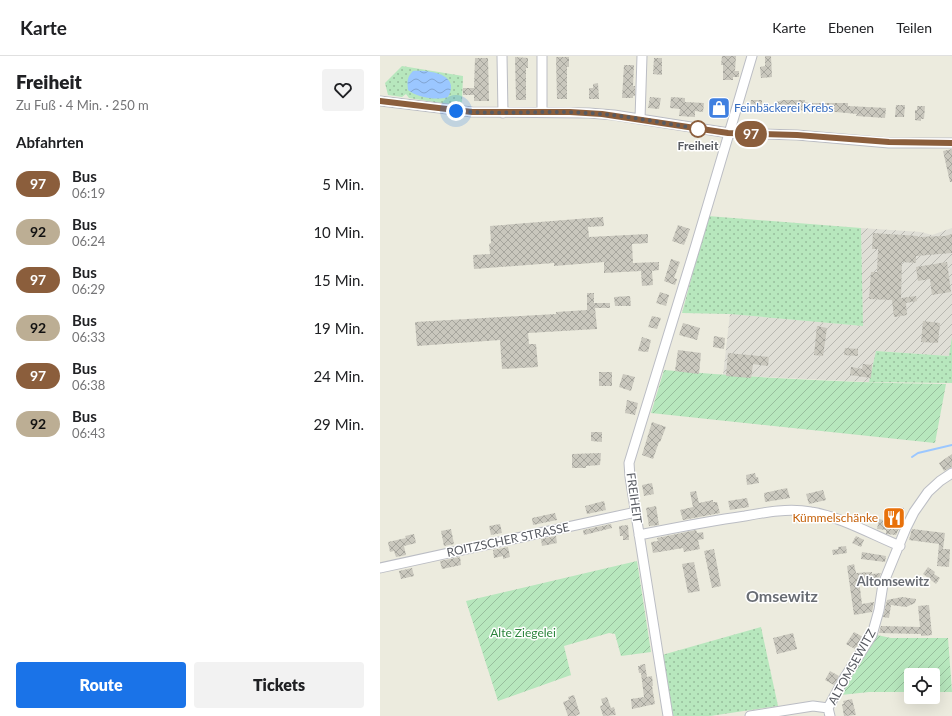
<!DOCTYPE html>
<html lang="de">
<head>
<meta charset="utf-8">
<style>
	:root { --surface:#fff; --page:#f2f2f2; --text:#202124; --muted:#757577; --line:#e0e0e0; --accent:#1a73e8 }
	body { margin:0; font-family:Lato,sans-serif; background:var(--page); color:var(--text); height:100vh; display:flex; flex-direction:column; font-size:15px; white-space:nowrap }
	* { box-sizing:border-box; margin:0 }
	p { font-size:13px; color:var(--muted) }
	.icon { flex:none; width:22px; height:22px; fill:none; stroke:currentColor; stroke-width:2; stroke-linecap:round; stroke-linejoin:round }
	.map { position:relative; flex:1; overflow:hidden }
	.sheet { display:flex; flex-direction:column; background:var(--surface); width:380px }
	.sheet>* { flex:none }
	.badge { padding:0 8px; border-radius:13px; font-size:14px; line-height:26px }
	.buttons { position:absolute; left:524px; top:612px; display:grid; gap:8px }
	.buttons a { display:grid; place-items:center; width:36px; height:36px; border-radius:4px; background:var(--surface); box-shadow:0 4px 16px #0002; font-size:20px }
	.you { position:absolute; width:20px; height:20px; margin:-10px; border:3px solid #fff; border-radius:50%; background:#1a73e8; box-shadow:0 0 0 6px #1a73e833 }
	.map>.badge { position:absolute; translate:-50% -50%; box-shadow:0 0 0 2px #fff }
	h2 { padding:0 16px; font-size:15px; line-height:36px }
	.round { display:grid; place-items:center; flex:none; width:42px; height:42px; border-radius:4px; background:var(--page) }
	.headline { display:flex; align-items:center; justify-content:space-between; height:68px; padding:0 16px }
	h1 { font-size:19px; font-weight:800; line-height:30px }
	.action { display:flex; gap:8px; margin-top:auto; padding:8px 16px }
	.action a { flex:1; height:46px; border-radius:4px; background:var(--accent); color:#fff; font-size:16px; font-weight:800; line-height:46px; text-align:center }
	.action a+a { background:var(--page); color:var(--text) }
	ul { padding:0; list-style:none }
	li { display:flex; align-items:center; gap:12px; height:48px; padding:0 16px }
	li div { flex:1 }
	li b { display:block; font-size:15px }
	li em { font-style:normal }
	li .badge { min-width:44px; font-weight:700; text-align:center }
	header { display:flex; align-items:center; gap:24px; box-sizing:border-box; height:56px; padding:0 20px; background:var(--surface); border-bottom:1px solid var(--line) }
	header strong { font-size:19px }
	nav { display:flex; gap:22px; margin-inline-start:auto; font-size:14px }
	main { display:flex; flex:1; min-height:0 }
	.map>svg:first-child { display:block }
</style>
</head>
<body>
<header>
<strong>Karte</strong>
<nav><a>Karte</a><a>Ebenen</a><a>Teilen</a></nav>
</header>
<main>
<section class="sheet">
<div class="headline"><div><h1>Freiheit</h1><p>Zu Fuß · 4 Min. · 250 m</p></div><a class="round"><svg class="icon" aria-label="heart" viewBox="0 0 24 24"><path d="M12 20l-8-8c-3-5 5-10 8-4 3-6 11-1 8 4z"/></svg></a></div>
<h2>Abfahrten</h2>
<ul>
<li><span class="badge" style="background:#8b5e3c;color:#fff">97</span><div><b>Bus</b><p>06:19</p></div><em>5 Min.</em></li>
<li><span class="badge" style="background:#bcae94;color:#111">92</span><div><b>Bus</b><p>06:24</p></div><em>10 Min.</em></li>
<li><span class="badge" style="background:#8b5e3c;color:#fff">97</span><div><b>Bus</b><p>06:29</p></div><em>15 Min.</em></li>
<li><span class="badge" style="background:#bcae94;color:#111">92</span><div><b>Bus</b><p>06:33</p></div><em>19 Min.</em></li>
<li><span class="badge" style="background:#8b5e3c;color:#fff">97</span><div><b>Bus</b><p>06:38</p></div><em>24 Min.</em></li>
<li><span class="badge" style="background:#bcae94;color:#111">92</span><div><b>Bus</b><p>06:43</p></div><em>29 Min.</em></li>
</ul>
<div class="action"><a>Route</a><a>Tickets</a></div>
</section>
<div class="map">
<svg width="572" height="660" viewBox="0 0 572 660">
	<defs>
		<pattern id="industrial-furrows" width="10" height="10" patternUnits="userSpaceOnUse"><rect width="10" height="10" fill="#dfded6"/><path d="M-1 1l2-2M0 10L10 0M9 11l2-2" fill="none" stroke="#b8b7b1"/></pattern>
		<pattern id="grass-dots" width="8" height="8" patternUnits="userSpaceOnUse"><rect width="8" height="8" fill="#b7e7bd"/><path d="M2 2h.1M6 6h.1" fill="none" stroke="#98be9d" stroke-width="1.8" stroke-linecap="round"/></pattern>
		<pattern id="garden-furrows" width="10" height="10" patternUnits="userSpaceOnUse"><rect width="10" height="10" fill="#b7e7bd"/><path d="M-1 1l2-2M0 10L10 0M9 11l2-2" fill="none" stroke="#98be9d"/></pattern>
		<pattern id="water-waves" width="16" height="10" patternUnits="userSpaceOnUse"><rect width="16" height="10" fill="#9bc7ff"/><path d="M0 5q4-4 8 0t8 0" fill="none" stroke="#81a5d2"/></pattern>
		<pattern id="building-cross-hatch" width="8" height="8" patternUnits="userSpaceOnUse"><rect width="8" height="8" fill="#c9c7bd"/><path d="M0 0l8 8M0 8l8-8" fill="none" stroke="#a6a59d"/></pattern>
	</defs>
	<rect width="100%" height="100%" fill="#ecebde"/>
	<path fill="url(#industrial-furrows)" d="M481,172L541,176L552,179L572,172V280L569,300L496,295L489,326L343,319L350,258L483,270Z"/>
	<path fill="url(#grass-dots)" d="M22,10L83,20L82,46H76L72,49L29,42L26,38L22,41L8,39L5,27Z
		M328,160L481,172L483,270L350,258L302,257Z
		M572,280V327L489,326L496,295L569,300Z
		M381,571L398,650L330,660H292L282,599Z"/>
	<path fill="url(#garden-furrows)" d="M284,314C377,322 472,327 566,328L555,387L271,357Z
		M257,505L271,596L241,600L235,578L229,577L184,590L191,619L118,645L86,545Z
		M497,579L511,582H568L572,636H553V619H531V636H489L461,639L479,606Z"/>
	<path fill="url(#water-waves)" d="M33,15C49,14 81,18 68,41C57,45 36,41 28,34C27,25 27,21 33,15Z"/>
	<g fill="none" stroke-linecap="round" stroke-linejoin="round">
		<path stroke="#9bc7ff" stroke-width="2" d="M532,401L538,397L572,389"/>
	</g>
	<path fill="url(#building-cross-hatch)" d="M342,0H356L355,15H359V21H353V24H343V9H341Z
		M385,0H391L392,21L381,22L380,11L385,10Z
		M135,1L148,2V12H146V44H136Z
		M176,1H189V11H187V43H177Z
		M95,2H108L109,45H94V39H83V32H94Z
		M274,2H282V19L273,18Z
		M244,9H254L253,30H255V40H253V42H242Z
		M218,27L219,43H209V32H213V28Z
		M270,41L281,42L279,53L268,52Z
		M291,41L305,42V46L324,47L323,56L315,55V61L299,60L300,53L290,52Z
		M333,44H344V56H333Z
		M371,44H382V55H370Z
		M403,44H425V46L429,47H468V50L506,52L505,62L476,60L477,58L456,56L408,54V56H396V46Z
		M516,49H525L524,61H515Z
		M537,50H545L544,63H541V65L535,64V54H537Z
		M572,93V126H570L563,95Z
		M223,161L224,170L208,171L209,181L268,178V187L252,188L253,207L279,206V214L272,215L273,229L262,230L261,215L224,217V206L174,210V207L94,213L93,199L110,198L109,188L111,187L110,170Z
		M298,169L310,173L304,189L292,185Z
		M493,177L538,180V181L565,180L572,178V197L536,200V207L522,206L521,242L536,240L537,245L526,247L527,259L514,261L512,244L489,243L491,216H497L498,193H492Z
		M291,203L300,206L294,222L297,223L295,229L284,225Z
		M567,206L571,236L552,239L550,223L538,225L536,211Z
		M280,236L289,239L286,250L276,247Z
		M207,237H214V247H230V252H215L217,273L148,277L149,288H156L158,311L122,313L120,284L37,290L35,266L176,258V256L207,254Z
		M250,240L251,250H235L234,241Z
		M272,260L281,262L277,273L268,271Z
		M543,265L560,267L558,287L541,286Z
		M303,267L320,272L317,284L299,279Z
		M437,270L447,272L443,300L434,299Z
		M334,280L345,282L344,293L333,291Z
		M262,281L271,284L268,296L258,295Z
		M465,292L478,293V300L464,299Z
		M298,294L321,297L319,318L295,315Z
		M348,297L389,301L388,310L373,308L371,322L346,320Z
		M483,308L492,309L491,322L470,319L471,311L482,313Z
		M219,316H232V330H219Z
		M243,318L255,321L251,335L239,331Z
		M247,344L258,347L255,359L245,357Z
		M272,366L286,371L280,386H279L273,403L262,399Z
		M211,376H222V386L211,385Z
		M221,397L220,409L206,410V412H192V398Z
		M572,398V411L564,415L559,407Z
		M375,417L376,421H378L379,427L367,429L366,419Z
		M272,427L274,438L264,440L262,429Z
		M407,432L410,442L385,446L384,437Z
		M443,434L446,444L429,448L426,438Z
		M316,435L319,447L333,444V446H337L340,457L303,464L300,454L313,451L310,436Z
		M367,442L369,451L350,454L348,445Z
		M224,445L226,454L207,458L205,450Z
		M276,450L279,469L269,470L266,452Z
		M517,451L524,452L521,468L516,479L506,478V474L497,473L499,463L512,466L514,453L516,454Z
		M175,457L177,464L153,469L152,462Z
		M120,468L122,477L111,479L109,470Z
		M231,468L232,472L204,479L203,474Z
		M248,469L249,484H243V480H240L239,470Z
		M71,473L74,488L64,490L61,475Z
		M532,473L565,477L563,493H570L569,511L557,510L559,488L529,484Z
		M316,474L317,477L323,476L324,483L318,484L320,493L304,496L303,492L273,497L271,486L278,485L277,482Z
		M34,478L36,487L24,490L26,499L16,501L14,495L10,496L8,486L26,482L25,480Z
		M176,480L177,487L162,490L161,483Z
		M476,480L484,484L481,491L472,487Z
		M466,490L467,497L453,499L452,494L458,493V491Z
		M128,491L130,501L123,503V500L114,502L113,494Z
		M334,493L341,530L332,532L324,495Z
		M482,496L506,500L505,506L481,503Z
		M80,501L81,509L62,513L60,505Z
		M314,506L320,535L308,537L302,508Z
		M474,508L476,517L492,516V518L501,517L498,524L479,525L482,548L494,546L492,556L474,559L467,510Z
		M548,511L555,516L554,518L560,522L556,528L543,518Z
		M32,512L34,520L21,523L19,515Z
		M522,541L536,543L535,547L526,551L511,549L509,562L503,561L507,544Z
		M549,549L552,579L541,580V578L499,577L501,570L540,571L538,550Z
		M474,576L483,581L475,593L466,588Z
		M413,577L417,593L397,598L393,582Z
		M265,608L267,621L272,620L273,630H272L275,648L252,653L251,643L264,641L261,617H259L258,610H260V609Z
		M450,615L459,620L454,629L445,624Z
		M194,639L200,658L195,660H188L183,646L189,644L188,641Z
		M227,641L231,652L234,651L236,659L223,660L220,650L223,649L221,643Z
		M472,643L476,659L464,660L462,648H464L463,645Z"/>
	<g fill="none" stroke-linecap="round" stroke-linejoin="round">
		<g stroke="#bbbdc4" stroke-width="11">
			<path id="minor" d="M122,0L123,57
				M162,0V56
				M0,45L92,56L209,57L234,59L349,77L417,79L509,87H572
				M260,63L262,0
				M259,479C294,472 329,465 365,460C387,456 409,452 431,456C459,460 493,479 520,490
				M0,512L256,456
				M288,660L250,421L249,407L315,192L372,0
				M370,660L433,650L448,652
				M450,660L448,652L465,621L492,579L499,554L503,528L526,472L534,456L548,436L560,425L572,417"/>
		</g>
		<use href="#minor" stroke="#fff" stroke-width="9"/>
	</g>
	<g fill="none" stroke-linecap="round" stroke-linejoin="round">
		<g stroke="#fff" stroke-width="9">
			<path id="line" d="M0,45L92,56H190L222,58L348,77L417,79L509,86L572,87"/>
		</g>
		<use href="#line" stroke="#8b5e3c" stroke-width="6"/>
		<path stroke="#575a61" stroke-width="4" stroke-dasharray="0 7.2" d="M76,55C119,59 163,54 207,57C245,59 282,67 320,73H318"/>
	</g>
	<defs>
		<g id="shop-square" transform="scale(1.15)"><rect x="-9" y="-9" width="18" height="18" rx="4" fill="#3f7fe0" stroke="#fff"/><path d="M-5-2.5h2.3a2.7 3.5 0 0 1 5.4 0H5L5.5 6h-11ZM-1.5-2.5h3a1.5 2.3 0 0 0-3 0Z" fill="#fff"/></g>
		<g id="restaurant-square" transform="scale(1.15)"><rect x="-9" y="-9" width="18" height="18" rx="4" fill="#e8710a" stroke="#fff"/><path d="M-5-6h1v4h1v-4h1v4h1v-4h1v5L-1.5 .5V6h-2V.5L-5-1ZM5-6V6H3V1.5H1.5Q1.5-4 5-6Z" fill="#fff"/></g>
	</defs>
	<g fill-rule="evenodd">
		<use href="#shop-square" x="339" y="52"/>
		<use href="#restaurant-square" x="514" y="462"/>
	</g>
	<circle fill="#fff" stroke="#8b5e3c" stroke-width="2" cx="318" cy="73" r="8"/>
	<g text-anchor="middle" stroke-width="3" stroke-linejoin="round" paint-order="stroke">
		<g font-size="12" fill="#366cbe" stroke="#fff" text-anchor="start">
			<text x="354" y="56">Feinbäckerei Krebs</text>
		</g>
		<g font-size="12" font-weight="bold" fill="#575a61" stroke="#fff">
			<text x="318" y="94">Freiheit</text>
		</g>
		<g font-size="12" fill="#575a61" stroke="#fff">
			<text transform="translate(254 442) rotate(82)" y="4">FREIHEIT</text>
			<text transform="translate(128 484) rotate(-12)" y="4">ROITZSCHER STRASSE</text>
			<text transform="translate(472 611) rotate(-61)" y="4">ALTOMSEWITZ</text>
		</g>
		<g font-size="12" fill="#c56008" stroke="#fff" text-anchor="end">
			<text x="498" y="466">Kümmelschänke</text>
		</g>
		<g font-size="12" fill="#2c843c" stroke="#fff">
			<text x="143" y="581">Alte Ziegelei</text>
		</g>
		<g font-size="13" font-weight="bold" fill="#686c73" stroke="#fff">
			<text x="513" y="530">Altomsewitz</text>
		</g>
		<g font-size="16" font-weight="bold" fill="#686c73" stroke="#fff">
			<text x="402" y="546">Omsewitz</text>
		</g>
	</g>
</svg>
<div class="buttons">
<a><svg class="icon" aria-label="locate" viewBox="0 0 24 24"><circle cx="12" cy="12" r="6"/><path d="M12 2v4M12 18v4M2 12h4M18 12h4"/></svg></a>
</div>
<div class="you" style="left:76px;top:55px"></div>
<b class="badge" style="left:371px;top:78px;background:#8b5e3c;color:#fff">97</b>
</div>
</main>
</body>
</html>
